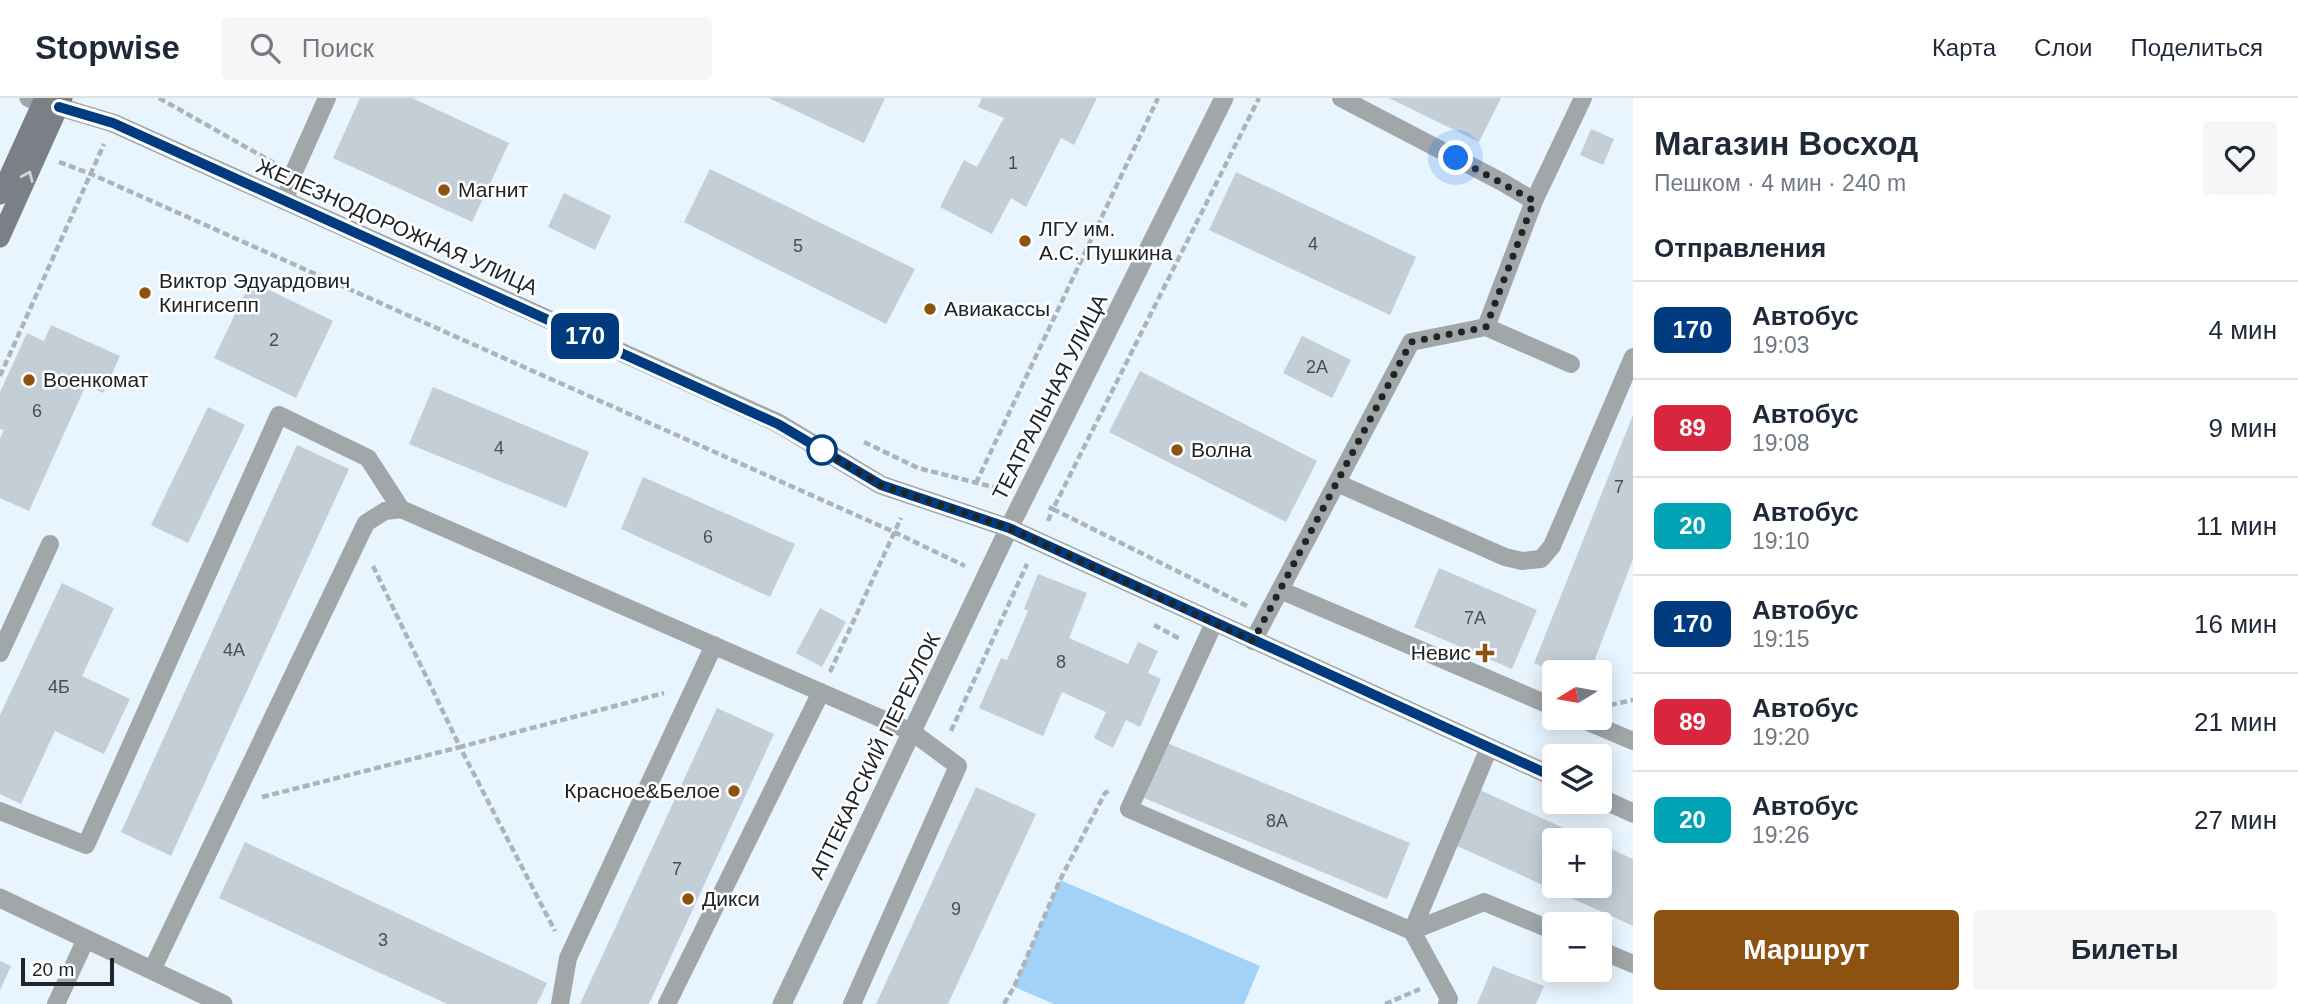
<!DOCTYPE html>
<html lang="ru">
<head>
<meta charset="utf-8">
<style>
	:root { --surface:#fff; --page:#f6f6f7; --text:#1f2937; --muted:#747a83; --line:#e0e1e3; --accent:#8d5210 }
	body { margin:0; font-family:Helvetica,sans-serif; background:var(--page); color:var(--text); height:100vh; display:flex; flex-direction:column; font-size:26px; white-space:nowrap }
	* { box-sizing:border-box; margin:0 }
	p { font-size:23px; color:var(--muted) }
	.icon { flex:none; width:38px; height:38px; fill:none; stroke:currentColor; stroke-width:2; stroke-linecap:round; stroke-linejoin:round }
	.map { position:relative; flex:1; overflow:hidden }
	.sheet { display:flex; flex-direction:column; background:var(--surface); width:665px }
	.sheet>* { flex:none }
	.badge { padding:0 14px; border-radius:10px; font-size:24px; line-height:46px }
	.needle { width:46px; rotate:259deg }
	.fabs { position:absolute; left:1542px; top:562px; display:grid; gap:14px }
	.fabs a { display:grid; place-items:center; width:70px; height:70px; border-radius:7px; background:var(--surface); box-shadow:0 4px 18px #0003; font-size:35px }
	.scale { position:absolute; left:21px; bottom:18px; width:93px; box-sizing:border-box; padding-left:7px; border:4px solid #202427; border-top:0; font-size:19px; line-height:24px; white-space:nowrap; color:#202427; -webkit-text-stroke:5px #fff; paint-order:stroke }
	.you { position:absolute; width:35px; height:35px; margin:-18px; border:5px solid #fff; border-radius:50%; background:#1a73e8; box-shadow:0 0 0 10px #1a73e833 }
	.map>.badge { position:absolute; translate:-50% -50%; box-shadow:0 0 0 4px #fff }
	h2 { padding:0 21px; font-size:26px; line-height:63px }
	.round { display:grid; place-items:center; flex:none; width:74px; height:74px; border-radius:7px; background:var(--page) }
	.headline { display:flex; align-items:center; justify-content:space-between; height:119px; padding:0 21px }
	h1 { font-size:33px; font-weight:600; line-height:52px }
	.button { display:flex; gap:14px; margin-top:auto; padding:14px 21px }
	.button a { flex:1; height:80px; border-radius:7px; background:var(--accent); color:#fff; font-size:28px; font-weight:600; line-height:80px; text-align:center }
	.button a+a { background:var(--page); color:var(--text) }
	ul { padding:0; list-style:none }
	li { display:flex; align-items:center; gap:21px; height:98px; padding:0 21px; border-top:2px solid var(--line) }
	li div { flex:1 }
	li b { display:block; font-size:26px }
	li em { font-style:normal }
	li .badge { min-width:77px; font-weight:700; text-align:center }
	header { display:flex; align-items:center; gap:42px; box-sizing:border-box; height:98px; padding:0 35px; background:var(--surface); border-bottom:2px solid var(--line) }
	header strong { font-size:33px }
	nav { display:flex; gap:38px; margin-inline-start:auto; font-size:24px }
	.search { width:490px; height:63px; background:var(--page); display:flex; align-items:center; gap:18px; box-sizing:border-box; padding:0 24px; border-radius:7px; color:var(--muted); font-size:26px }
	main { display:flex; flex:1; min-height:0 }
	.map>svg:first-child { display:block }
</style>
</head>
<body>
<header>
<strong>Stopwise</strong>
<div class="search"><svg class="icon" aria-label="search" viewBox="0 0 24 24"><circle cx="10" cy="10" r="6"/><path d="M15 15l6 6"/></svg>Поиск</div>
<nav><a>Карта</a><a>Слои</a><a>Поделиться</a></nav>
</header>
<main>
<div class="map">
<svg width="1633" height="906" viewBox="0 0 1633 906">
	<rect width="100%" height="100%" fill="#e9f5fe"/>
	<path fill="#a2d2f7" d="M1060,782L1260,868L1244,906H1054L1014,889Z"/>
	<path fill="#c3ced7" d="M360,0H412L509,45L472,124L333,60Z
		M769,0H885L864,45Z
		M982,0H1097L1074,47L1061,40L1026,109L1011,100L992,136L940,109L964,62L977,69L1004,20L978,9Z
		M1389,0H1501L1479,44Z
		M1591,31L1614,41L1603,67L1580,57Z
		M710,71L915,171L886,226L684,124Z
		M1236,74L1416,159L1390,217L1209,132Z
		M564,95L611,118L595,152L548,129Z
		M251,183L333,223L296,300L214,260Z
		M51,227L120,258L103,295L86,287L29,413L0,400V340L4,332L0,331V294L27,235L44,243Z
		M1302,238L1351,262L1332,300L1283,275Z
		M1140,273L1317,363L1286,424L1109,334Z
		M433,289L589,354L566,410L409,346Z
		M208,309L245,327L188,445L151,427Z
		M1633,317V461L1590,574H1555L1534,565Z
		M297,347L349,371L171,758L121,734Z
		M643,379L795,446L770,499L621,431Z
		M1439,470L1537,512L1512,571L1414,529Z
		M1038,476L1087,495L1069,540L1128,566L1138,544L1158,553L1148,575L1161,581L1140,629L1126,622L1113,650L1094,640L1106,614L1062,594L1043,638L979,610L1001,560L1007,562L1028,513L1024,511Z
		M62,485L114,510L82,578L130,601L104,656L55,633L21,706L0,696V617Z
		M820,510L846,524L822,569L796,555Z
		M717,610L774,636L649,906H580Z
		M1167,645L1410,745L1387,801L1144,700Z
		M976,689L1036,716L948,906H876Z
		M1480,692L1590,742H1554V788H1600V746L1633,761V828L1455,747Z
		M245,744L547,885L537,906H447L219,800Z
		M0,863L11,868L0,892Z
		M1493,868L1544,888L1536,906H1477Z"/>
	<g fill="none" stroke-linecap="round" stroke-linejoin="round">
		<path stroke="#abb4bb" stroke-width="4.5" stroke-dasharray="7 3.5" stroke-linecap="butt" d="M159,0L274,65
			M59,64L91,76L894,434L965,468
			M0,278L104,46
			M864,344L918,370L1001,391
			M976,385L1158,0
			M1048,423L1053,411L1048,409
			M373,468L460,649L664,595
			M1247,508L1053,411L1259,0
			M1154,527L1180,541
			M830,574L901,420
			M1610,607L1633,602
			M951,633L1027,466
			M262,699L460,649L555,833
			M1004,906L1014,889L1060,782L1105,695L1111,692
			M1385,906L1420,891"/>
		<path stroke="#a1a6a9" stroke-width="18" d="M1341,0L1502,84L1534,103
			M285,103L293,76L327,0
			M1486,229L1571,266
			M1337,385L1505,459L1522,463L1541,461L1552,448L1633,259
			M1280,492L1554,609
			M1214,525L1129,711L1412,833L1449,901L1447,906
			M1253,543L1411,244L1486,229L1534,103L1583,0
			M0,555L50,446
			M1579,620L1633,643
			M0,713L86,747L279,317L368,360L401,411
			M1412,833L1489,650
			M1412,833L1484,804L1554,833
			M1600,852L1633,866
			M152,872L366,425L385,413L401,411L912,634L958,668L852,906
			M56,906L86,841
			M560,906L568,860L714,547
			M667,906L821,594"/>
		<path stroke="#a1a6a9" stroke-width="19" d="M29,0L113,25L778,325L881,387L1009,430L1554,679
			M1600,700L1633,715
			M0,800L223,906
			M782,906L1009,430L1224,0"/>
		<path stroke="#7a8086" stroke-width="19" d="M0,97L44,0
			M0,140L63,0"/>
	</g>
	<defs><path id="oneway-chevron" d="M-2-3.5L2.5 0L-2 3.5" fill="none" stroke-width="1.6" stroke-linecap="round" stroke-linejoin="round" transform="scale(1.75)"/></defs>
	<use stroke="#d0d3d5" href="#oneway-chevron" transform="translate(28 78) rotate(-66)"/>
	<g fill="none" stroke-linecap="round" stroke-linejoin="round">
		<g stroke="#fff" stroke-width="16">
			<path id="line" d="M59,9L113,25L778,326L881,387L1009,430L1554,679"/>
		</g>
		<use href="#line" stroke="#003b80" stroke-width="10"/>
		<path stroke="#202427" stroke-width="7" stroke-dasharray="0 12.6" d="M822,352L819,350L881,387L1009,430L1253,543L1411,244L1486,229L1534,103L1456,60"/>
	</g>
	<g fill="#8d5210" stroke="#fff" stroke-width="2.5">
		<circle cx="444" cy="92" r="7"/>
		<circle cx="1025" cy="143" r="7"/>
		<circle cx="145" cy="195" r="7"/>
		<circle cx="930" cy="211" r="7"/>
		<circle cx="29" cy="282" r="7"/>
		<circle cx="1177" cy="352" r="7"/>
		<path d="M1481.5 544.5h7v7h7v7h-7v7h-7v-7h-7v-7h7z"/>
		<circle cx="734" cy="693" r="7"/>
		<circle cx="688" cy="801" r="7"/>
	</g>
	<circle fill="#fff" stroke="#003b80" stroke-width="3.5" cx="822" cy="352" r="14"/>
	<g text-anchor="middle" stroke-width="5" stroke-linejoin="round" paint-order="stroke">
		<g font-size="18" fill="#494e53">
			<text x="1013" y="71">1</text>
			<text x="1313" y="152">4</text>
			<text x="798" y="154">5</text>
			<text x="274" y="248">2</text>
			<text x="1317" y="275">2А</text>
			<text x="37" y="319">6</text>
			<text x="499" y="356">4</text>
			<text x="1619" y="395">7</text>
			<text x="708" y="445">6</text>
			<text x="1475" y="526">7А</text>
			<text x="234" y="558">4А</text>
			<text x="1061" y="570">8</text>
			<text x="59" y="595">4Б</text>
			<text x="1277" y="729">8А</text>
			<text x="677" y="777">7</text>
			<text x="956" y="817">9</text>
			<text x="383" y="848">3</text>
		</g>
		<g font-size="21" fill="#202427" stroke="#fff" text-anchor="start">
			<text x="458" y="99">Магнит</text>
			<text x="1039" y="138">ЛГУ им.<tspan x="1039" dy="24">А.С. Пушкина</tspan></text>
			<text x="159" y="190">Виктор Эдуардович<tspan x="159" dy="24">Кингисепп</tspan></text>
			<text x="944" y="218">Авиакассы</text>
			<text x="43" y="289">Военкомат</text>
			<text x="1191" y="359">Волна</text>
			<text x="1471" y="562" text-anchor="end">Невис</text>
			<text x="720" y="700" text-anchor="end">Красное&amp;Белое</text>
			<text x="702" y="808">Дикси</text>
		</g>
		<g font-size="21" fill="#202427" stroke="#fff">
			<text transform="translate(397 129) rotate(24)" y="7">ЖЕЛЕЗНОДОРОЖНАЯ УЛИЦА</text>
			<text transform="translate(1050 299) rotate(-63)" y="7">ТЕАТРАЛЬНАЯ УЛИЦА</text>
			<text transform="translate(875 658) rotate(-64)" y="7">АПТЕКАРСКИЙ ПЕРЕУЛОК</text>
		</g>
	</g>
</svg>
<div class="fabs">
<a><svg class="needle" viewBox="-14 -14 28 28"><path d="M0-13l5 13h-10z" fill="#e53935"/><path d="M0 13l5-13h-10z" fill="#747a83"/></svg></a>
<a><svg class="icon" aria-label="layers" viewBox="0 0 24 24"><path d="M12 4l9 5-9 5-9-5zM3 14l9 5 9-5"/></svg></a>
<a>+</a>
<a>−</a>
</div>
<div class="scale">20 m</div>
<div class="you" style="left:1456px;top:60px"></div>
<b class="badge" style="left:585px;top:238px;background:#003b80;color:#fff">170</b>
</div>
<section class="sheet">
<div class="headline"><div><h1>Магазин Восход</h1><p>Пешком · 4 мин · 240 m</p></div><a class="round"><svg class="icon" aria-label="heart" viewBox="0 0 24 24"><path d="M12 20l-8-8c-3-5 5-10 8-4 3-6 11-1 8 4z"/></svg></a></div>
<h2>Отправления</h2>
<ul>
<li><span class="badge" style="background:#003b80;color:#fff">170</span><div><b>Автобус</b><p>19:03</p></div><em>4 мин</em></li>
<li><span class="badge" style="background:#d7263d;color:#fff">89</span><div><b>Автобус</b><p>19:08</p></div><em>9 мин</em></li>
<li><span class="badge" style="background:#00a3b4;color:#fff">20</span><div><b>Автобус</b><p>19:10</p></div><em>11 мин</em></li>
<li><span class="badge" style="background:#003b80;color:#fff">170</span><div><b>Автобус</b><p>19:15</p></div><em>16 мин</em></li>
<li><span class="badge" style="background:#d7263d;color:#fff">89</span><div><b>Автобус</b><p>19:20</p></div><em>21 мин</em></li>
<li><span class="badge" style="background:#00a3b4;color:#fff">20</span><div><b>Автобус</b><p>19:26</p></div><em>27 мин</em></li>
</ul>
<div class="button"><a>Маршрут</a><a>Билеты</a></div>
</section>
</main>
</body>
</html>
